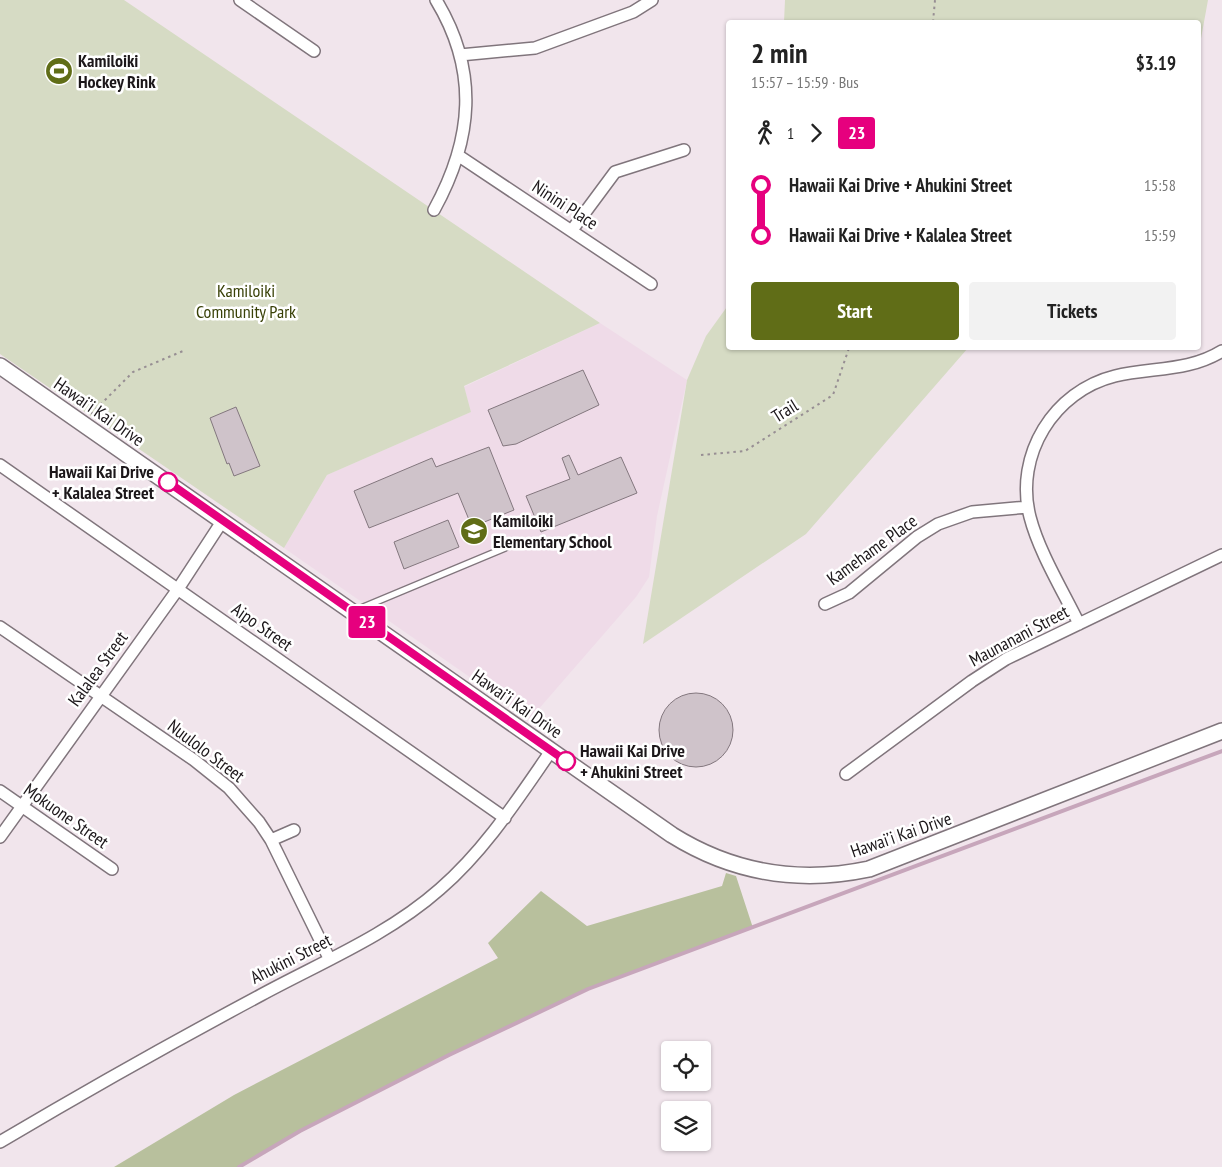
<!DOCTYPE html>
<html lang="en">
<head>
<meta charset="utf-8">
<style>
	:root { --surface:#fff; --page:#f2f2f2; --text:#222; --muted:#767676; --accent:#606d17 }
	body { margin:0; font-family:"PT Sans Narrow",sans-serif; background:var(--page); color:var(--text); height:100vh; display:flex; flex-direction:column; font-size:19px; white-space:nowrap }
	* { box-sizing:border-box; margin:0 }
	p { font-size:16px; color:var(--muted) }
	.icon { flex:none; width:28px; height:28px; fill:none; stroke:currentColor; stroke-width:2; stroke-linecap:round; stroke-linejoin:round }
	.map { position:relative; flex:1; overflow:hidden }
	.sheet { position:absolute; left:726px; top:20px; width:475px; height:330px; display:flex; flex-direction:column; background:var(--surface); border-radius:5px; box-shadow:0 1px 4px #0004 }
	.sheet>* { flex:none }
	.badge { padding:0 10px; border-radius:4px; font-size:18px; line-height:32px }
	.controls { position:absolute; left:661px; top:1041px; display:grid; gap:10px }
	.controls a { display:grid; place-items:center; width:50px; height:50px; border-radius:5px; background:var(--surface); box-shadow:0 1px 4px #0004; font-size:25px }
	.map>.badge { position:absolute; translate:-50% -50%; box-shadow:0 0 0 2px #fff }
	.legs { display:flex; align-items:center; gap:8px; height:55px; padding:0 25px; font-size:16px }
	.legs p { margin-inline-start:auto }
	.headline { display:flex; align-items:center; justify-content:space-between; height:85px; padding:0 25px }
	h1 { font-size:28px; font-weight:700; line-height:38px }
	.cta { display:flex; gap:10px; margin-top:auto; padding:10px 25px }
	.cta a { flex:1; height:58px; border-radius:5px; background:var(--accent); color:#fff; font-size:20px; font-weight:700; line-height:58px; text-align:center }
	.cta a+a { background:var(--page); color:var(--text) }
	ul { padding:0 25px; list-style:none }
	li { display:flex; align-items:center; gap:18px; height:50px; font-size:19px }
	li i { display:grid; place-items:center; width:8px; height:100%; margin:0 6px; background:currentColor }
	li i::after { content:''; width:12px; height:12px; margin:-6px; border:4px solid; border-radius:50%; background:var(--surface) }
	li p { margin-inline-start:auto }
	li:first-child i { background:linear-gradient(#0000 50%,currentColor 0) }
	li:last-child i { background:linear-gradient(currentColor 50%,#0000 0) }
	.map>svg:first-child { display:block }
</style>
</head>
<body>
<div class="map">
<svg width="1222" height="1167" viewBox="0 0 1222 1167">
	<rect width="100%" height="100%" fill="#f1e5ec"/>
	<path fill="#efdbe8" d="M600,323L687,380L657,516L649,577L636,597L530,719L284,548L327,475L471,412L464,387Z"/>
	<path fill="#d6dbc4" d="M0,0H124L600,323L464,386L471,412L327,475L284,548L0,354Z
		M785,0H1208L1200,44L1199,22H784Z
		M729,304V348H968L806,534L643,644L687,380L706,336Z"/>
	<path fill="#b8c09d" d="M726,873L736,876L753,928L588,989L449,1055L300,1131L239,1167H114L234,1095L498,958L488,943L541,891L587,926L722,886Z"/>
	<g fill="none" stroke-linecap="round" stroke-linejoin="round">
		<path stroke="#c7a6bb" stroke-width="4" d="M239,1167L300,1131L449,1055L588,989L1222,751"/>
	</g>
	<path fill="#cfc3ca" stroke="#83777e" d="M583,370L599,405L516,444L503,446L488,410Z
		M236,407L260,466L234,476L229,463L227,464L210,418Z
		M489,447L514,510L472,527L458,493L369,528L354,491L432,458L436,467Z
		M569,455L578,475L621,457L637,493L541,532L526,496L570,479L562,458Z
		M448,520L459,547L404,569L394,542Z
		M659 730a37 37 0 1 1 74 0a37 37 0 1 1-74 0Z"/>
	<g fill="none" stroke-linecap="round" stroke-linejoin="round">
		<g stroke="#80757c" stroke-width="8">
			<path id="service" d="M354,611L505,548"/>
		</g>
		<g stroke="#80757c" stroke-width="14">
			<path id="minor" d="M240,0L314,51
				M460,55L535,48L633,12L652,0
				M459,156L651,284
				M434,210C473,139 479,71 436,0
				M572,230L615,172L684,150
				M0,465L505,818
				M825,604L849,593L917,537L938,524L972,512L1028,507
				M1079,624C1063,591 1039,552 1030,517C1014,455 1054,391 1115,376C1152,367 1188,372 1222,351
				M0,627L194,760L229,788L259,822L271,840L329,958
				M846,774L972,681L1006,659L1222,555
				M0,791L112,869
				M0,837L178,589L223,520
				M271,840L294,830
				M0,1142C86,1091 173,1042 261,995C322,962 388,935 440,889C485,850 517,800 551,751"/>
		</g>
		<g stroke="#80757c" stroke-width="18">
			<path id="secondary" d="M0,366L672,835C733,873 798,884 869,869L1222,731"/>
		</g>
		<path stroke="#978e93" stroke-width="2" stroke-dasharray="2.5 4" stroke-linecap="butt" d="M933,22L935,0
			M91,414L133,372L183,351
			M701,455L745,451L833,395L849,348"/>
		<use href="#service" stroke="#fff" stroke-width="5.5"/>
		<use href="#minor" stroke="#fff" stroke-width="11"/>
		<use href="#secondary" stroke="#fff" stroke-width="15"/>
	</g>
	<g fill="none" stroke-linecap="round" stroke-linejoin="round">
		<g stroke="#fff" stroke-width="11">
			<path id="line-1" d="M168,482L566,761"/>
		</g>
		<use href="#line-1" stroke="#e6007e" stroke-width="8"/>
	</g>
	<defs>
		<g id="stadium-disc" transform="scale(1.4375)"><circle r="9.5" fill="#606d17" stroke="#fff"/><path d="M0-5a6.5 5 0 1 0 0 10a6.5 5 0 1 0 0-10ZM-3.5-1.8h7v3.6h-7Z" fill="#fff"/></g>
		<g id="school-disc" transform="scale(1.4375)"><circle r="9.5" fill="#606d17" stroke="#fff"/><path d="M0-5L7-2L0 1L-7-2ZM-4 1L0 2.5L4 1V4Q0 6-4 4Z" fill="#fff"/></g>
	</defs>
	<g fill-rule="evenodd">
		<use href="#stadium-disc" x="59" y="71"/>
		<use href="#school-disc" x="474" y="531"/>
	</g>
	<g fill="#fff" stroke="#e6007e" stroke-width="2.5">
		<circle cx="168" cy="482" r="9"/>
		<circle cx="566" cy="761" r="9"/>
	</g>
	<g text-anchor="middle" stroke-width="5" stroke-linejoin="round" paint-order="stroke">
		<g font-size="18" font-weight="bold" fill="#1c171a" stroke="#fff" text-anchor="start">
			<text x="78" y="67">Kamiloiki<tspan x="78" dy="21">Hockey Rink</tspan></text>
			<text x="493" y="527">Kamiloiki<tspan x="493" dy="21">Elementary School</tspan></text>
		</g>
		<g font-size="18" fill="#1c171a" stroke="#fff">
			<text transform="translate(565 205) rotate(33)" y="6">Ninini Place</text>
			<text transform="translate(785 411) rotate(-32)" y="6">Trail</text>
			<text transform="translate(99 412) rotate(35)" y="6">Hawai’i Kai Drive</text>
			<text transform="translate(872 550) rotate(-36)" y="6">Kamehame Place</text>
			<text transform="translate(262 627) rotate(35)" y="6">Aipo Street</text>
			<text transform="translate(1019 636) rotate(-28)" y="6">Maunanani Street</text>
			<text transform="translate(98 669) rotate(-54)" y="6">Kalalea Street</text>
			<text transform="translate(517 704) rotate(35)" y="6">Hawai’i Kai Drive</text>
			<text transform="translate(206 751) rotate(37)" y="6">Nuulolo Street</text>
			<text transform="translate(66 816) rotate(35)" y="6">Mokuone Street</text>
			<text transform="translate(901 835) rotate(-19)" y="6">Hawai’i Kai Drive</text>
			<text transform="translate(291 959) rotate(-27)" y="6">Ahukini Street</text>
		</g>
		<g font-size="18" fill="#394107" stroke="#fff">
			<text x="246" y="297">Kamiloiki<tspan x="246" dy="21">Community Park</tspan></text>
		</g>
		<g font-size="18" font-weight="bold" fill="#1c171a" stroke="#fff" text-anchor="end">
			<text x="154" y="478">Hawaii Kai Drive<tspan x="154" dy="21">+ Kalalea Street</tspan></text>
			<text x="580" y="757" text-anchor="start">Hawaii Kai Drive<tspan x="580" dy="21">+ Ahukini Street</tspan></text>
		</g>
	</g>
</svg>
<div class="controls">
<a><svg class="icon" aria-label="locate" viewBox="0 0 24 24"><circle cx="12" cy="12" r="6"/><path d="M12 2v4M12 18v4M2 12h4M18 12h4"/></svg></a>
<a><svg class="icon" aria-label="layers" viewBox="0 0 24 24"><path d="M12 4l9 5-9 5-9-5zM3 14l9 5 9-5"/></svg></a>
</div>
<b class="badge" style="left:367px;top:622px;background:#e6007e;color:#fff">23</b>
<section class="sheet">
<div class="headline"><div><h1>2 min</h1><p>15:57 – 15:59 · Bus</p></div><b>$3.19</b></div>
<div class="legs"><svg class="icon" aria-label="walk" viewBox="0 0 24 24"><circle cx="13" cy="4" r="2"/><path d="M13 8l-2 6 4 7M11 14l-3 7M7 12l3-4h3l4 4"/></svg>1<svg class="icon" aria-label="forward" viewBox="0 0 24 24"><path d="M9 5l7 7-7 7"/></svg><b class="badge" style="background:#e6007e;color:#fff">23</b></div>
<ul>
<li><i style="color:#e6007e"></i><b>Hawaii Kai Drive + Ahukini Street</b><p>15:58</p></li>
<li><i style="color:#e6007e"></i><b>Hawaii Kai Drive + Kalalea Street</b><p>15:59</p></li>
</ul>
<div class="cta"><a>Start</a><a>Tickets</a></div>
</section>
</div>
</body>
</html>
